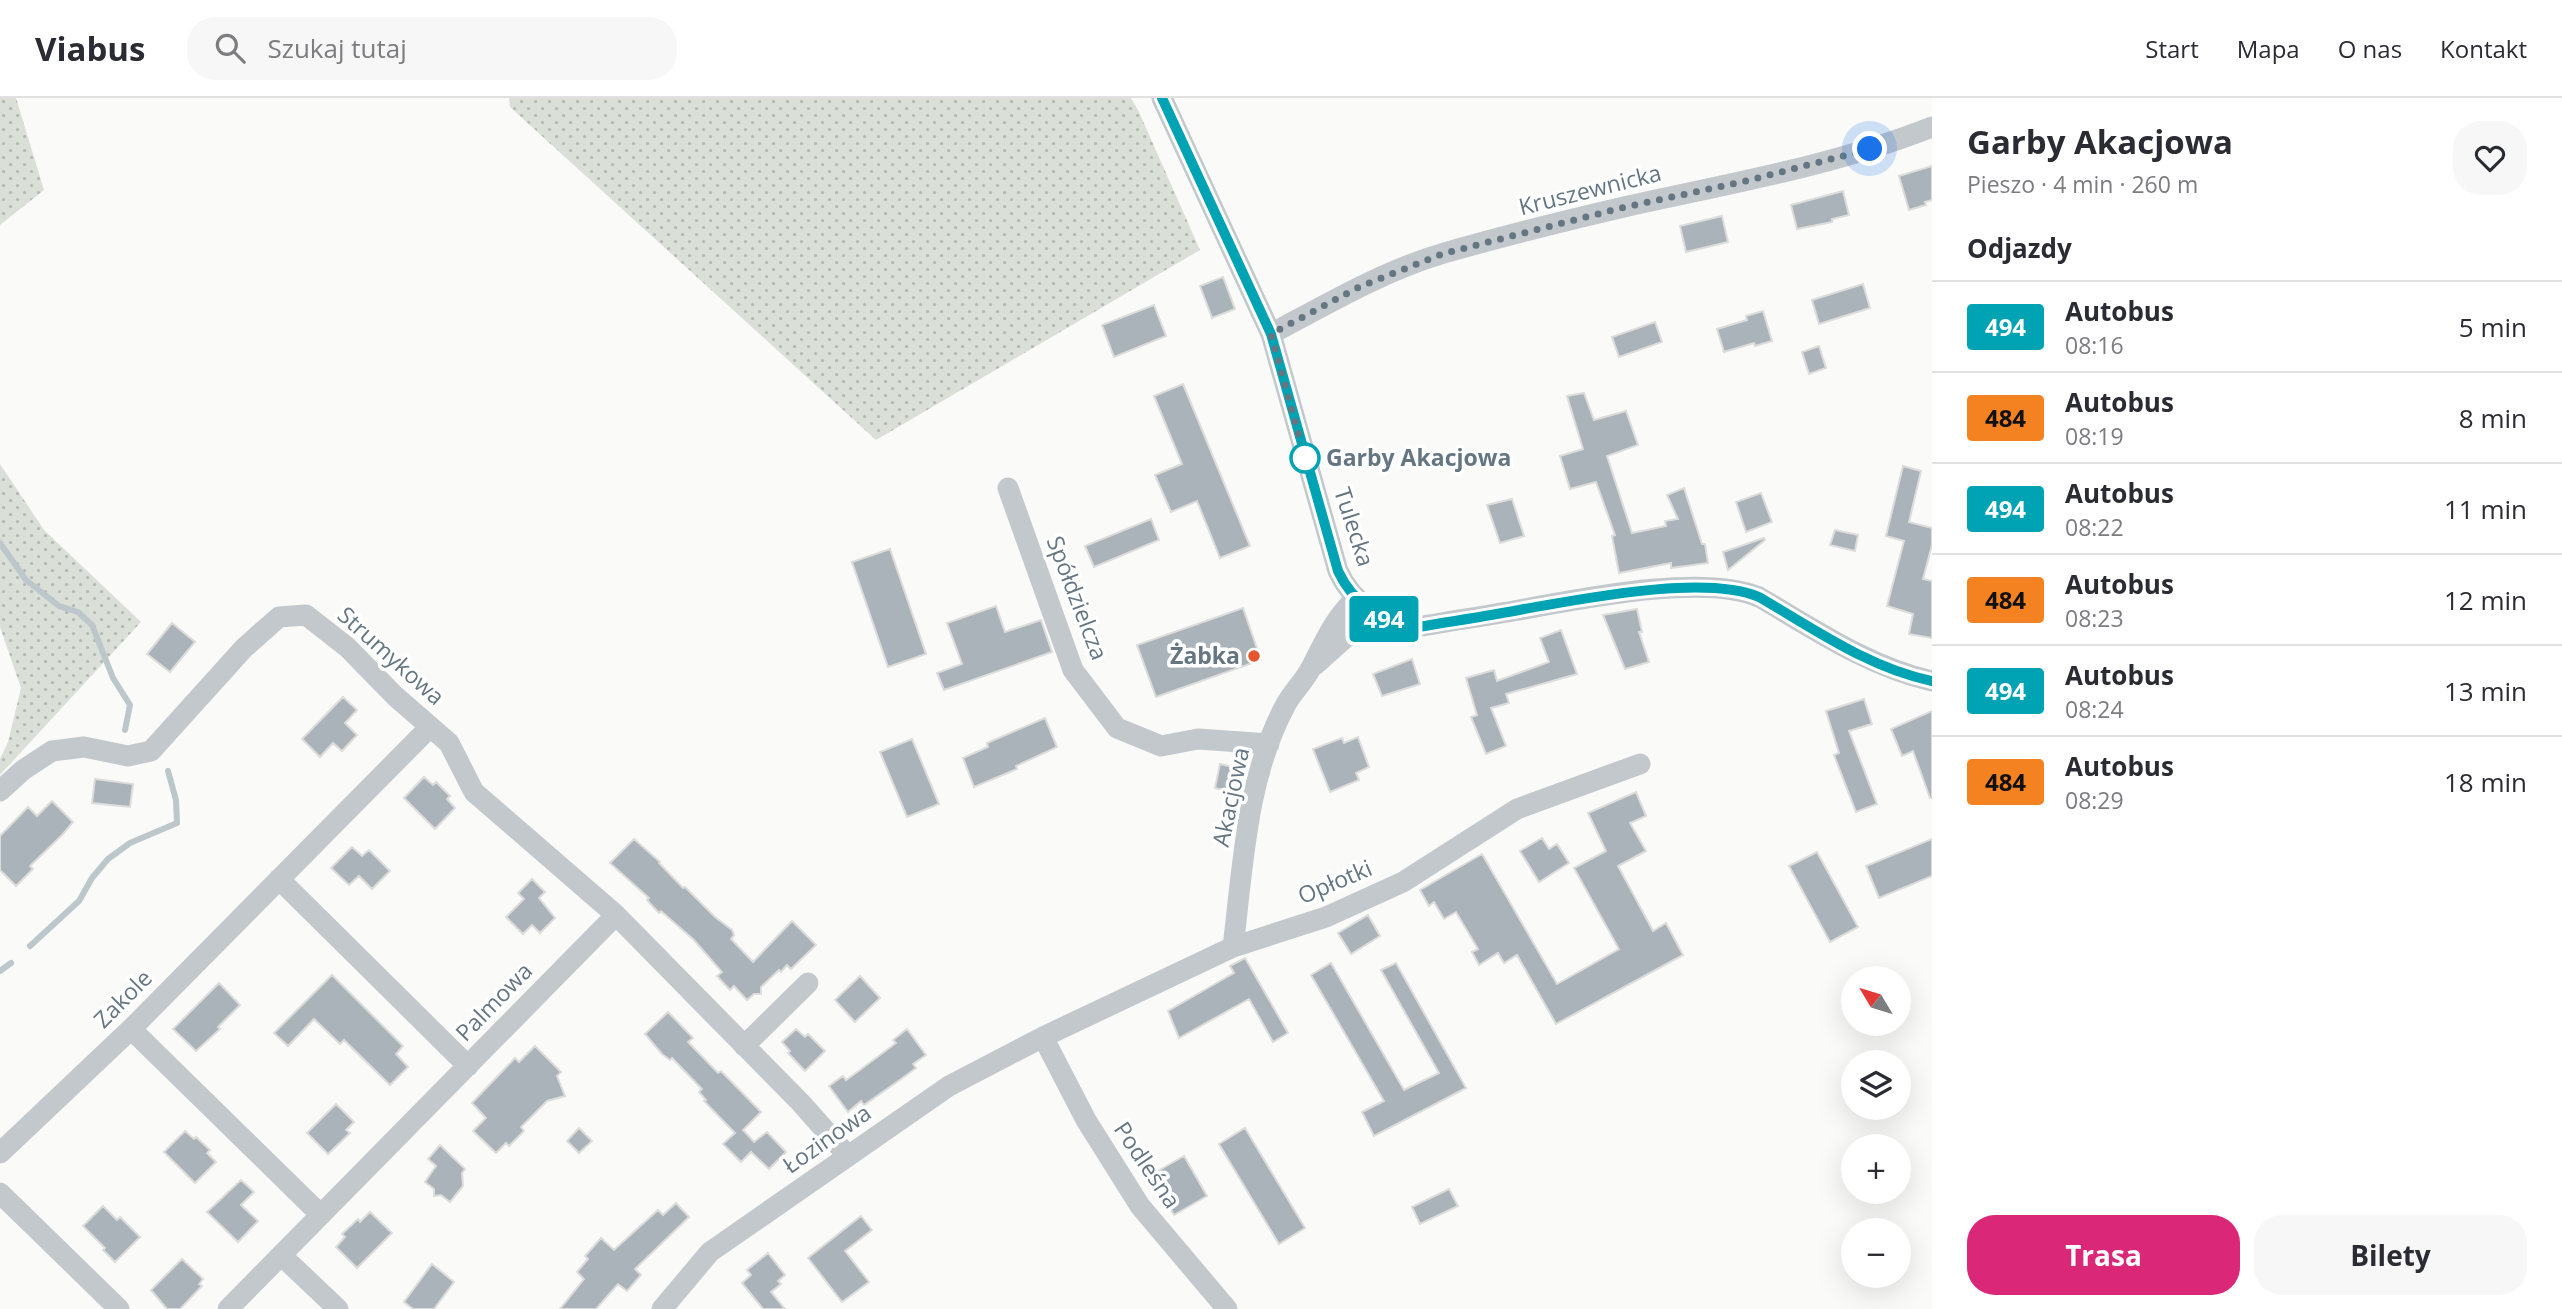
<!DOCTYPE html>
<html lang="pl">
<head>
<meta charset="utf-8">
<style>
	:root { --surface:#fff; --page:#f7f7f7; --text:#2b2b33; --muted:#7c7c81; --line:#e1e1e2; --accent:#db2777 }
	body { margin:0; font-family:"Open Sans",sans-serif; background:var(--page); color:var(--text); height:100vh; display:flex; flex-direction:column; font-size:26px; white-space:nowrap }
	* { box-sizing:border-box; margin:0 }
	p { font-size:23px; color:var(--muted) }
	.icon { flex:none; width:38px; height:38px; fill:none; stroke:currentColor; stroke-width:2; stroke-linecap:round; stroke-linejoin:round }
	.map { position:relative; flex:1; overflow:hidden }
	.panel { display:flex; flex-direction:column; background:var(--surface); width:630px }
	.panel>* { flex:none }
	.badge { padding:0 14px; border-radius:5px; font-size:24px; line-height:46px }
	.needle { width:46px; rotate:308deg }
	.controls { position:absolute; left:1841px; top:868px; display:grid; gap:14px }
	.controls a { display:grid; place-items:center; width:70px; height:70px; border-radius:50%; background:var(--surface); box-shadow:0 7px 28px #0002; font-size:35px }
	.you { position:absolute; width:35px; height:35px; margin:-18px; border:5px solid #fff; border-radius:50%; background:#1a73e8; box-shadow:0 0 0 10px #1a73e833 }
	.map>.badge { position:absolute; translate:-50% -50%; box-shadow:0 0 0 4px #fff }
	h2 { padding:0 35px; font-size:26px; line-height:63px }
	.round { display:grid; place-items:center; flex:none; width:74px; height:74px; border-radius:28px; background:var(--page) }
	.head { display:flex; align-items:center; justify-content:space-between; height:119px; padding:0 35px }
	h1 { font-size:33px; font-weight:700; line-height:52px }
	.primary-button { display:flex; gap:14px; margin-top:auto; padding:14px 35px }
	.primary-button a { flex:1; height:80px; border-radius:28px; background:var(--accent); color:#fff; font-size:28px; font-weight:700; line-height:80px; text-align:center }
	.primary-button a+a { background:var(--page); color:var(--text) }
	ul { padding:0; list-style:none }
	li { display:flex; align-items:center; gap:21px; height:91px; padding:0 35px; border-top:2px solid var(--line) }
	li div { flex:1 }
	li b { display:block; font-size:26px }
	li em { font-style:normal }
	li .badge { min-width:77px; font-weight:700; text-align:center }
	header { display:flex; align-items:center; gap:42px; box-sizing:border-box; height:98px; padding:0 35px; background:var(--surface); border-bottom:2px solid var(--line) }
	header strong { font-size:33px }
	nav { display:flex; gap:38px; margin-inline-start:auto; font-size:24px }
	.search { width:490px; height:63px; background:var(--page); display:flex; align-items:center; gap:18px; box-sizing:border-box; padding:0 24px; border-radius:28px; color:var(--muted); font-size:26px }
	main { display:flex; flex:1; min-height:0 }
	.map>svg:first-child { display:block }
</style>
</head>
<body>
<header>
<strong>Viabus</strong>
<div class="search"><svg class="icon" aria-label="search" viewBox="0 0 24 24"><circle cx="10" cy="10" r="6"/><path d="M15 15l6 6"/></svg>Szukaj tutaj</div>
<nav><a>Start</a><a>Mapa</a><a>O nas</a><a>Kontakt</a></nav>
</header>
<main>
<div class="map">
<svg width="1932" height="1211" viewBox="0 0 1932 1211">
	<defs>
		<pattern id="grass-dots" width="8" height="8" patternUnits="userSpaceOnUse" patternTransform="scale(1.75)"><rect width="8" height="8" fill="#dadfd7"/><path d="M2 2h.1M6 6h.1" fill="none" stroke="#b4b9b4" stroke-width="1.8" stroke-linecap="round"/></pattern>
	</defs>
	<rect width="100%" height="100%" fill="#fafaf8"/>
	<path fill="url(#grass-dots)" d="M0,0H16L44,92L0,127Z
		M509,0H1131L1139,14L1200,152L876,342L510,9Z
		M0,366L44,432L141,524L0,677V661L8,644L21,590L0,529Z"/>
	<g fill="none" stroke-linecap="round" stroke-linejoin="round">
		<path stroke="#bbc7cb" stroke-width="6" d="M0,445L26,482L59,508L78,514L92,527L113,580L130,607L125,632
			M30,848L79,803L92,780L108,761L130,745L177,725L176,702L168,673
			M0,873L11,865"/>
	</g>
	<path fill="#aab3b9" stroke="#dcdcda" stroke-width="2" d="M1932,68V102L1925,104L1926,107L1909,112L1899,78Z
		M1843,93L1849,117L1832,121V124L1797,131L1791,107Z
		M1722,118L1728,144L1686,154L1680,128Z
		M1223,179L1235,211L1212,220L1200,188Z
		M1863,186L1870,210L1819,226L1812,202Z
		M1154,207L1166,238L1114,259L1102,227Z
		M1763,213L1772,243L1755,248L1754,245L1724,254L1717,231L1747,222L1746,218Z
		M1655,224L1662,244L1619,259L1612,239Z
		M1819,248L1826,270L1809,276L1802,254Z
		M1183,286L1250,448L1220,460L1197,403L1171,414L1155,377L1182,366L1154,298Z
		M1584,295L1594,322L1626,313L1638,347L1607,358L1632,435L1666,428L1665,423L1678,421L1667,397L1684,390L1702,446H1705L1708,465L1671,470V465L1619,475L1612,438L1615,437L1596,384L1570,391L1560,358L1583,351L1567,298Z
		M1903,368L1921,373L1909,424L1932,430V447L1923,481L1932,483V540L1909,536L1913,516L1887,508L1904,443L1886,438Z
		M1761,395L1772,424L1746,434L1736,404Z
		M1512,401L1524,438L1500,445L1487,407Z
		M1151,421L1159,442L1094,469L1085,448Z
		M1835,432L1858,437L1855,453L1830,447Z
		M1764,440L1765,442L1728,472L1723,454Z
		M890,451L926,556L888,569L852,464Z
		M996,508L1005,534L1041,522L1052,554L944,592L937,575L962,566L947,525Z
		M1243,510L1261,562L1156,599L1137,547Z
		M1637,511L1642,534H1639L1649,564L1625,571L1603,517Z
		M172,525L195,544L170,574L147,556Z
		M1561,532L1577,576L1506,596L1509,605L1491,610L1506,648L1486,656L1471,619L1477,617L1466,580L1494,572L1497,583L1549,564L1540,540Z
		M1412,561L1420,586L1382,598L1373,576Z
		M343,599L357,612L345,625L357,637L342,653L333,645L320,659L302,641Z
		M1864,601L1872,626L1849,633L1877,706L1856,714L1834,657L1839,655L1826,613Z
		M1932,613V700H1930L1913,653L1902,658L1891,631Z
		M1045,620L1057,649L1016,668L1017,671L974,689L963,660L988,649L987,645Z
		M1358,639L1369,669L1356,675L1359,682L1330,694L1313,651L1342,640L1344,645Z
		M912,641L939,706L907,719L880,654Z
		M1220,666L1237,670L1231,694L1215,690Z
		M424,679L433,687L436,684L450,698L447,701L455,710L435,731L404,700Z
		M95,681L133,686L130,709L92,705Z
		M1636,694L1646,718L1630,725L1646,753L1618,768L1653,833L1666,825L1683,857L1556,926L1517,857L1504,865L1498,855L1479,867L1472,854L1478,851L1456,814L1444,821L1434,804L1429,808L1420,792L1482,756L1557,886L1619,851L1574,770L1606,753L1588,715Z
		M52,703L73,724L63,736L30,768L33,771L16,788L0,772V738L28,709L37,718Z
		M1542,740L1549,751L1557,746L1569,765L1539,784L1520,753Z
		M634,741L660,764L659,765L683,790L685,789L715,819L732,832L734,837L731,841L753,864L792,823L816,847L791,871L787,867L781,874L779,872L761,889V896H754L747,902L734,888L730,892L717,878L722,874L694,842L661,813L659,815L647,802L649,800L610,765Z
		M1932,741V778L1879,800L1866,768Z
		M352,749L362,758L369,752L390,773L372,791L359,778L349,787L331,770Z
		M1817,754L1858,829L1830,844L1789,768Z
		M532,781L545,794L539,800L555,820L540,835L532,827L523,836L506,819L524,801L518,795Z
		M1368,817L1380,838L1351,856L1338,835Z
		M1245,860L1288,935L1273,944L1249,901L1179,940L1168,913L1234,875L1230,868Z
		M1331,865L1404,992L1439,975L1381,872L1396,865L1466,990L1374,1038L1362,1014L1384,1003L1311,877Z
		M332,877L403,948L396,956L408,969L390,987L344,942L340,946L314,921L288,948L274,935Z
		M860,878L880,900L855,924L835,902Z
		M219,885L240,907L218,929L220,931L196,953L173,931Z
		M668,914L693,940L688,944L718,975L721,973L761,1014L743,1032L754,1044L767,1034L786,1054L769,1071L751,1054L741,1064L723,1046L735,1035L704,1003L706,1002L699,994L702,991L672,960L670,962L662,956L645,936Z
		M796,931L805,939L808,936L825,953L805,973L788,955L790,953L782,944Z
		M907,931L926,957L913,966L916,970L901,981L864,1007L861,1003L848,1014L829,988L843,978L846,982L860,972L896,945L893,942Z
		M535,948L561,974L557,978L565,998L547,1003L521,1029L524,1033L509,1048L506,1045L496,1055L473,1033L486,1020L472,1005L515,960L519,964Z
		M336,1006L354,1024L346,1032L350,1035L328,1056L307,1035Z
		M579,1030L592,1043L579,1055L567,1043Z
		M1245,1030L1305,1130L1279,1146L1219,1046Z
		M185,1033L194,1041L196,1039L210,1052L207,1055L216,1064L195,1085L164,1054Z
		M440,1047L465,1071L462,1075L463,1088L450,1104L441,1097L434,1098V1091L425,1084L436,1068L428,1061Z
		M1184,1058L1207,1098L1174,1117L1151,1077Z
		M241,1082L254,1094L241,1107L258,1123L238,1144L207,1114Z
		M1449,1091L1458,1108L1420,1126L1412,1109Z
		M676,1105L689,1119L635,1171L641,1177L627,1193L618,1186L596,1211H560L584,1181L577,1174L588,1161L585,1158L601,1140L614,1152L658,1112L663,1117Z
		M103,1108L117,1122L120,1119L140,1139L115,1164L103,1152L105,1150L83,1128Z
		M370,1114L392,1135L357,1170L336,1149L345,1139L342,1136L358,1121L360,1124Z
		M861,1118L872,1132L845,1153L869,1184L842,1204L808,1160Z
		M768,1155L785,1177L778,1183L781,1186L771,1194L785,1211H763L742,1185L751,1177L747,1172Z
		M182,1161L203,1181L199,1186L202,1188L180,1211H167L151,1192Z
		M432,1166L454,1184L434,1211H413L404,1204Z"/>
	<g fill="none" stroke-linecap="round" stroke-linejoin="round">
		<path stroke="#c3c8cc" stroke-width="21" d="M1162,0L1271,236L1338,473C1354,507 1381,524 1417,529C1451,523 1485,518 1519,512C1580,501 1703,475 1759,499C1814,531 1869,569 1932,583
			M1271,236C1327,206 1383,173 1444,155C1503,138 1564,123 1624,109C1727,86 1833,68 1932,29
			M1008,390L1073,572L1117,630L1161,648L1198,641L1269,646
			M1315,567L1373,515
			M0,693L23,672L52,653L84,649L128,658L151,653L244,550L279,519L306,517L347,549L395,598L449,645L474,694L616,817L801,1005L848,1058
			M279,781L468,968
			M1233,849C1243,769 1246,681 1285,608C1292,594 1305,583 1312,568C1326,541 1333,523 1355,501
			M131,931L321,1117
			M1043,939L1086,1022L1140,1108L1227,1211
			M744,948L808,885
			M0,1055L131,931L430,629
			M0,1095L119,1211
			M281,1157L338,1211
			M228,1211L616,817
			M662,1211L710,1154L949,988L1043,939L1233,849L1326,819L1403,784L1517,711L1640,666"/>
	</g>
	<g fill="none" stroke-linecap="round" stroke-linejoin="round">
		<g stroke="#fff" stroke-width="16">
			<path id="line" d="M1162,0L1271,236L1338,473C1354,507 1381,524 1418,529C1453,523 1489,518 1524,511C1583,501 1704,476 1759,499C1814,531 1869,570 1932,583"/>
		</g>
		<use href="#line" stroke="#00a3b4" stroke-width="10"/>
		<path stroke="#657683" stroke-width="7" stroke-dasharray="0 12.6" d="M1305,360L1271,236L1359,189L1442,156L1621,110L1746,83L1870,51"/>
	</g>
	<circle fill="#fff" stroke="#00a3b4" stroke-width="3.5" cx="1305" cy="360" r="14"/>
	<circle fill="#e4572e" stroke="#fff" stroke-width="2.5" cx="1254" cy="558" r="7"/>
	<g text-anchor="middle" stroke-width="7" stroke-linejoin="round" paint-order="stroke">
		<g font-size="23" fill="#657683" stroke="#fff">
			<text transform="translate(1590 92) rotate(-14)" y="8">Kruszewnicka</text>
			<text transform="translate(1354 429) rotate(72)" y="8">Tulecka</text>
			<text transform="translate(1077 500) rotate(69)" y="8">Spółdzielcza</text>
			<text transform="translate(391 558) rotate(42)" y="8">Strumykowa</text>
			<text transform="translate(1231 699) rotate(-78)" y="8">Akacjowa</text>
			<text transform="translate(1335 784) rotate(-23)" y="8">Opłotki</text>
			<text transform="translate(123 901) rotate(-45)" y="8">Zakole</text>
			<text transform="translate(494 904) rotate(-46)" y="8">Palmowa</text>
			<text transform="translate(827 1041) rotate(-35)" y="8">Łozinowa</text>
			<text transform="translate(1147 1067) rotate(56)" y="8">Podleśna</text>
		</g>
		<g font-size="23" font-weight="bold" fill="#657683" stroke="#fff" text-anchor="start">
			<text x="1326" y="368">Garby Akacjowa</text>
		</g>
		<g font-size="23" font-weight="bold" fill="#657683" stroke="#fff" text-anchor="end">
			<text x="1240" y="566">Żabka</text>
		</g>
	</g>
</svg>
<div class="controls">
<a><svg class="needle" viewBox="-14 -14 28 28"><path d="M0-13l5 13h-10z" fill="#e53935"/><path d="M0 13l5-13h-10z" fill="#7c7c81"/></svg></a>
<a><svg class="icon" aria-label="layers" viewBox="0 0 24 24"><path d="M12 4l9 5-9 5-9-5zM3 14l9 5 9-5"/></svg></a>
<a>+</a>
<a>−</a>
</div>
<div class="you" style="left:1870px;top:51px"></div>
<b class="badge" style="left:1384px;top:521px;background:#00a3b4;color:#fff">494</b>
</div>
<section class="panel">
<div class="head"><div><h1>Garby Akacjowa</h1><p>Pieszo · 4 min · 260 m</p></div><a class="round"><svg class="icon" aria-label="heart" viewBox="0 0 24 24"><path d="M12 20l-8-8c-3-5 5-10 8-4 3-6 11-1 8 4z"/></svg></a></div>
<h2>Odjazdy</h2>
<ul>
<li><span class="badge" style="background:#00a3b4;color:#fff">494</span><div><b>Autobus</b><p>08:16</p></div><em>5 min</em></li>
<li><span class="badge" style="background:#f58220;color:#111">484</span><div><b>Autobus</b><p>08:19</p></div><em>8 min</em></li>
<li><span class="badge" style="background:#00a3b4;color:#fff">494</span><div><b>Autobus</b><p>08:22</p></div><em>11 min</em></li>
<li><span class="badge" style="background:#f58220;color:#111">484</span><div><b>Autobus</b><p>08:23</p></div><em>12 min</em></li>
<li><span class="badge" style="background:#00a3b4;color:#fff">494</span><div><b>Autobus</b><p>08:24</p></div><em>13 min</em></li>
<li><span class="badge" style="background:#f58220;color:#111">484</span><div><b>Autobus</b><p>08:29</p></div><em>18 min</em></li>
</ul>
<div class="primary-button"><a>Trasa</a><a>Bilety</a></div>
</section>
</main>
</body>
</html>
